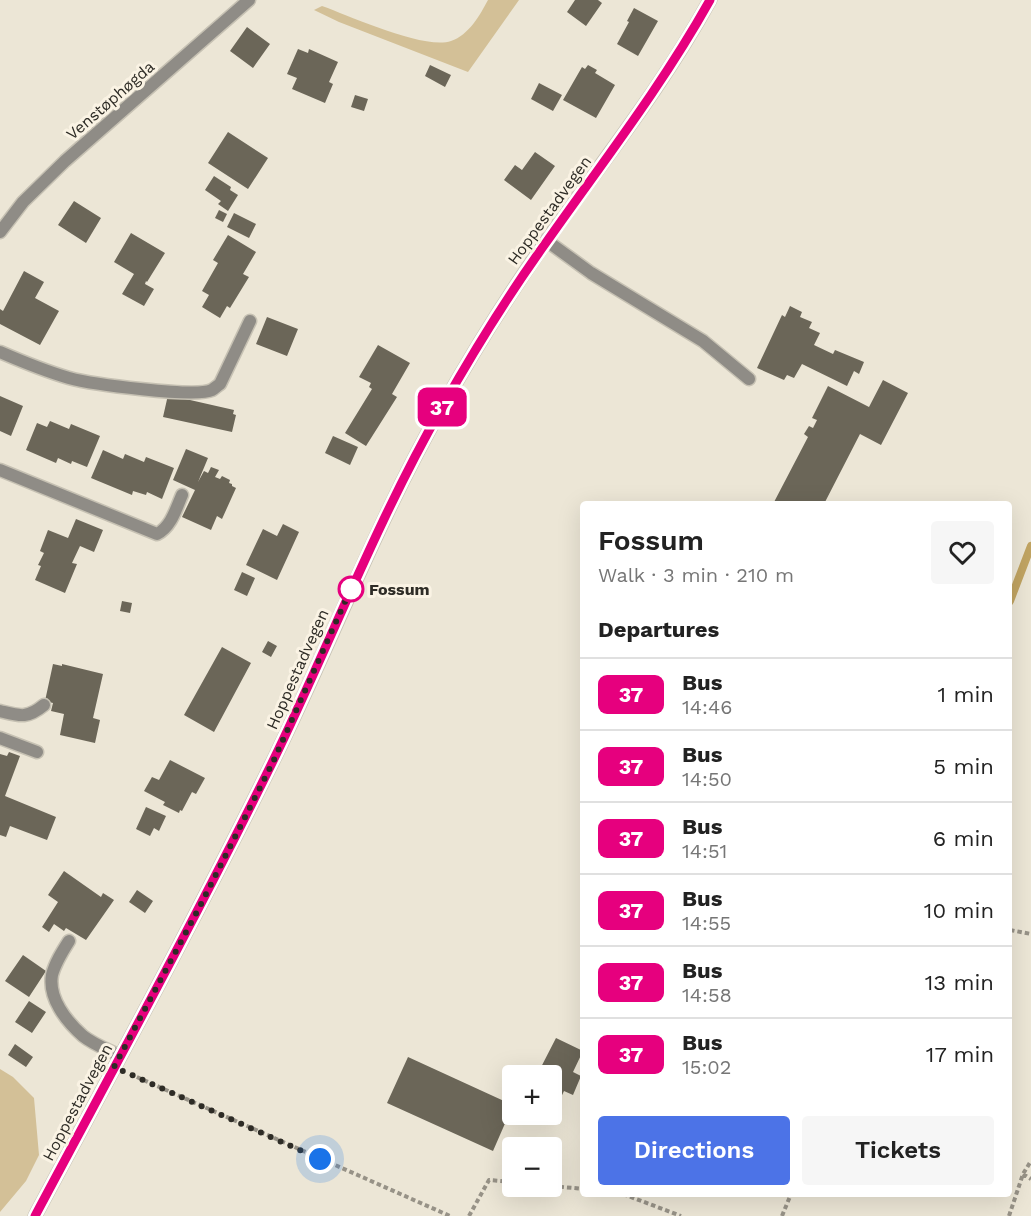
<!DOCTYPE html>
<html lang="en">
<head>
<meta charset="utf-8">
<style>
	:root { --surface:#fff; --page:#f6f6f6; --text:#222; --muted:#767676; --line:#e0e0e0; --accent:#4c73e7 }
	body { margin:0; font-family:"Work Sans",sans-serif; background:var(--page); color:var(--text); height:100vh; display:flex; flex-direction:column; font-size:22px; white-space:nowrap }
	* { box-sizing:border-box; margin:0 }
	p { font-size:20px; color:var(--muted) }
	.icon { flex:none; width:33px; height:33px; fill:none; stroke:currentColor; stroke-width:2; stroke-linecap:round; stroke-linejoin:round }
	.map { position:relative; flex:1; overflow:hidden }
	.details { position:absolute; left:580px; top:501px; width:432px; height:696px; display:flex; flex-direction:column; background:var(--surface); border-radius:6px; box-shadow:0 6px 24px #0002 }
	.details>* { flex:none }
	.badge { padding:0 12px; border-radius:9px; font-size:21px; line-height:39px }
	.fabs { position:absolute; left:502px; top:1065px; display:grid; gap:12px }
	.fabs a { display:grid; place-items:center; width:60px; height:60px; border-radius:6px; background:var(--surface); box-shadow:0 6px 24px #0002; font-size:30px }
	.you { position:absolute; width:30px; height:30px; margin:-15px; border:4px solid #fff; border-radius:50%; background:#1a73e8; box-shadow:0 0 0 9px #1a73e833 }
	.map>.badge { position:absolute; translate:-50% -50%; box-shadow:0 0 0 3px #fff }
	h2 { padding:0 18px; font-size:22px; line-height:54px }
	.round { display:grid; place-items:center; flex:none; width:63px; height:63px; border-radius:6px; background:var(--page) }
	.overview { display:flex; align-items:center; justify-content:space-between; height:102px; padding:0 18px }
	h1 { font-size:28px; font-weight:600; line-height:45px }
	.cta { display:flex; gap:12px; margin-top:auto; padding:12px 18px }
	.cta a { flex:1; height:69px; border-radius:6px; background:var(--accent); color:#fff; font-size:24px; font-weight:600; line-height:69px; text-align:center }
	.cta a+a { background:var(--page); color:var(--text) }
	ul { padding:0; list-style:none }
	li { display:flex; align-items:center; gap:18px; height:72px; padding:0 18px; border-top:2px solid var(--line) }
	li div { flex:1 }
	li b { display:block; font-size:22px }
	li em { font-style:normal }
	li .badge { min-width:66px; font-weight:700; text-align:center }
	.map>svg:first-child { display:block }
</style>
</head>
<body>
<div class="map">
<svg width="1031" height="1216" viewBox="0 0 1031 1216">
	<rect width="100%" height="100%" fill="#ece6d6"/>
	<path fill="#d3c097" d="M488,0H519L468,72L339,22L314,10L322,6C350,16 424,50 451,41C469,35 480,15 488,0Z
		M0,1069L13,1077L34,1098L39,1155L26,1181L0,1212Z"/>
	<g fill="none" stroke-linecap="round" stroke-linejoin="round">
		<path stroke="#c1a462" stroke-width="8" d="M1010,601L1031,546"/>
	</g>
	<path fill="#6b6658" d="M575,0H598L602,3L586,26L567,12Z
		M634,8L658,21L638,56L617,44L629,22L627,21Z
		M247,27L270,44L253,68L230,51Z
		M298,49L308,53L309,49L338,62L329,82L333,84L325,103L292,89L297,78L287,74Z
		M430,65L451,75L445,87L425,76Z
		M588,65L597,70L595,73L615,85L596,118L563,100L582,67L585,69Z
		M539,83L562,95L553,111L531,99Z
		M355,95L368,99L364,111L351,107Z
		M228,132L268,158L248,189L208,163Z
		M535,152L555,166L531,200L504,180L515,165L522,170Z
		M214,176L231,187L230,190L238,195L228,211L218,204L221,201L205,190Z
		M74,201L101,218L86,243L58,225Z
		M219,210L227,214L223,222L215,218Z
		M234,213L256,224L249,238L227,227Z
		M131,233L165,253L147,282L146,281L145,284L154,289L144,306L122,294L134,274L114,262Z
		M228,235L256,252L243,274L249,277L230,308L227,306L220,318L202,307L209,295L202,291L218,263L213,260Z
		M24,271L44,282L35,298L59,311L40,345L0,324V309L3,311Z
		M790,306L802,312L800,317L812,322L809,328L820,333L814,345L833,354L835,350L864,362L859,374L854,371L847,386L802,364L794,378L787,375L784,380L757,368L782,315L785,317Z
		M267,317L298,329L287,356L256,344Z
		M378,345L410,363L392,394L397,397L366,446L345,433L372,389L369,387L371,383L359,377Z
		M883,380L908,393L881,445L860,434L824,504H773L808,437L804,434L809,426L813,428L817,420L812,418L828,386L869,407Z
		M168,395L234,410L233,414L236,415L232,432L163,417Z
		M0,396L23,406L11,436L0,431Z
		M50,421L69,429L71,424L100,436L87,467L72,461L71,464L58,458L56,463L26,450L37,423L47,427Z
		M333,436L358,447L350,465L325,453Z
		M186,449L208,458L198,482L204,471L208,473L211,467L219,470L215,477L220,479L222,476L230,480L229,483L232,484V486L236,488L222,519L217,516L211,530L182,517L195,490L173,480Z
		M103,450L123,459L125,454L144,462L146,457L174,468L162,499L147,492L146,495L133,491L132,495L91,478Z
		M76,519L103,530L94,552L80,546L72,563L77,564L65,593L35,580L41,566L38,565L44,553L40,551L48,530L68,538Z
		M283,524L299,532L277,580L246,565L263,529L277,536Z
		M242,572L255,578L247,596L234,590Z
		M122,601L132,603L130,613L120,611Z
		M268,641L277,646L271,657L262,652Z
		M222,647L251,663L214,732L184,715Z
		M53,664L62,666V664L103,674L93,718L100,720L95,743L60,735L64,714L51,711L53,703L45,701Z
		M9,752L20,756L5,796L56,817L47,840L10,826L6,837L0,835V754L7,756Z
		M170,760L205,778L196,794L192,792L182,811L180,810L179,813L163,805L165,802L144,791L152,777L159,780Z
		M146,807L166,816L159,831L154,828L150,836L136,829Z
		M64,871L101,897L103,893L114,900L86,940L66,928L64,931L54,924L49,932L42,927L58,902L48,895Z
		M137,890L153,901L145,913L129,902Z
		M23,955L46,971L29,997L5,981Z
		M29,1001L46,1012L32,1033L15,1022Z
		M556,1038L583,1051L573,1072L581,1076L573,1095L564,1091L554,1112L552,1111V1076H539L538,1073Z
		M15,1044L33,1057L26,1067L8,1055Z
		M408,1057L513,1105L493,1151L387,1103Z
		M531,1114H550L546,1122Z"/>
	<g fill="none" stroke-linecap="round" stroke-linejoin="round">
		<g stroke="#c6c1b3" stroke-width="15">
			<path id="lane" d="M547,241L591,273L703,341L749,379
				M0,352C23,362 45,371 69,378C91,384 195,398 212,390C215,388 217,386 220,384L250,321
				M0,470L157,534C171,527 176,509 182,495
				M0,711C20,716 27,719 44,705
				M0,738L37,752
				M69,941C62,952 55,963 52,975C48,998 66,1021 83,1036C93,1044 108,1050 120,1056"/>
		</g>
		<g stroke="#c6c1b3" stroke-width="15">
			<path id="street" d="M0,232L23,202L65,161L249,0"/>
		</g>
		<g stroke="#c6c1b3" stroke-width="15">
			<path id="secondary" d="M35,1216C115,1066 197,916 272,763C330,646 376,523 441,409C473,352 507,297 545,243C601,163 663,86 710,0"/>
		</g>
		<path stroke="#979287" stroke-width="4" stroke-dasharray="4.5 3" stroke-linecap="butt" d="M1010,930L1031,934
			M130,1074L450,1216
			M1023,1174L1031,1179
			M552,1186L584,1189
			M623,1194L681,1216
			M469,1216L489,1180L513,1182
			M782,1216L791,1194
			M1009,1216L1023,1174L1031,1161"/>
		<use href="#lane" stroke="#8f8c86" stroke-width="12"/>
		<use href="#street" stroke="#8f8c86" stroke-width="12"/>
		<use href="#secondary" stroke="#656158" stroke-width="12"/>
	</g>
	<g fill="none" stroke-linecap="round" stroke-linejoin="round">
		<g stroke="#fff" stroke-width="14">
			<path id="line" d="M35,1216C115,1066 197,916 272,763C329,646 376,523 441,409C473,352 507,297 545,244C602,163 662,86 710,0"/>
		</g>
		<use href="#line" stroke="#e6007e" stroke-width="9"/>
		<path stroke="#2e2c26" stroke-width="6" stroke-dasharray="0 10.8" d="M320,1159L114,1067L199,908L273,762L353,584L351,589"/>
	</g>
	<circle fill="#fff" stroke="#e6007e" stroke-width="3" cx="351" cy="589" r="12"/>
	<g text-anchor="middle" stroke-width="6" stroke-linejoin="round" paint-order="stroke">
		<g font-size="16" fill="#2e2c26" stroke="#faf3e4">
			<text transform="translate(110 100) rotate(-41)" y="6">Venstøphøgda</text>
			<text transform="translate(549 210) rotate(-54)" y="6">Hoppestadvegen</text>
			<text transform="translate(297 669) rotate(-66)" y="6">Hoppestadvegen</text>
			<text transform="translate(77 1102) rotate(-62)" y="6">Hoppestadvegen</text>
		</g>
		<g font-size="16" font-weight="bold" fill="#2e2c26" stroke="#faf3e4" text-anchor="start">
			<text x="369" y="595">Fossum</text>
		</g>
	</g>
</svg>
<div class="fabs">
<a>+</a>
<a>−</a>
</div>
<div class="you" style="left:320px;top:1159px"></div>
<b class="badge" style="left:442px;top:407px;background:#e6007e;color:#fff">37</b>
<section class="details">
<div class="overview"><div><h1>Fossum</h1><p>Walk · 3 min · 210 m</p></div><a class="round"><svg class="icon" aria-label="heart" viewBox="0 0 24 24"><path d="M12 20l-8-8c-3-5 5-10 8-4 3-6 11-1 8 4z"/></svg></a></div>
<h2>Departures</h2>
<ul>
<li><span class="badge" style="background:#e6007e;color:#fff">37</span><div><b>Bus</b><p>14:46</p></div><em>1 min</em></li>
<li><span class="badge" style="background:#e6007e;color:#fff">37</span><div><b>Bus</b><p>14:50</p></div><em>5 min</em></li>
<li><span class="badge" style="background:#e6007e;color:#fff">37</span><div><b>Bus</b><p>14:51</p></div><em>6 min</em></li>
<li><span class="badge" style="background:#e6007e;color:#fff">37</span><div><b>Bus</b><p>14:55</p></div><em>10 min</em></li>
<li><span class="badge" style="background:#e6007e;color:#fff">37</span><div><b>Bus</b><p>14:58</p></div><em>13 min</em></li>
<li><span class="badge" style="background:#e6007e;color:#fff">37</span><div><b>Bus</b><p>15:02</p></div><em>17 min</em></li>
</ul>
<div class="cta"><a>Directions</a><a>Tickets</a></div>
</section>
</div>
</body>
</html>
